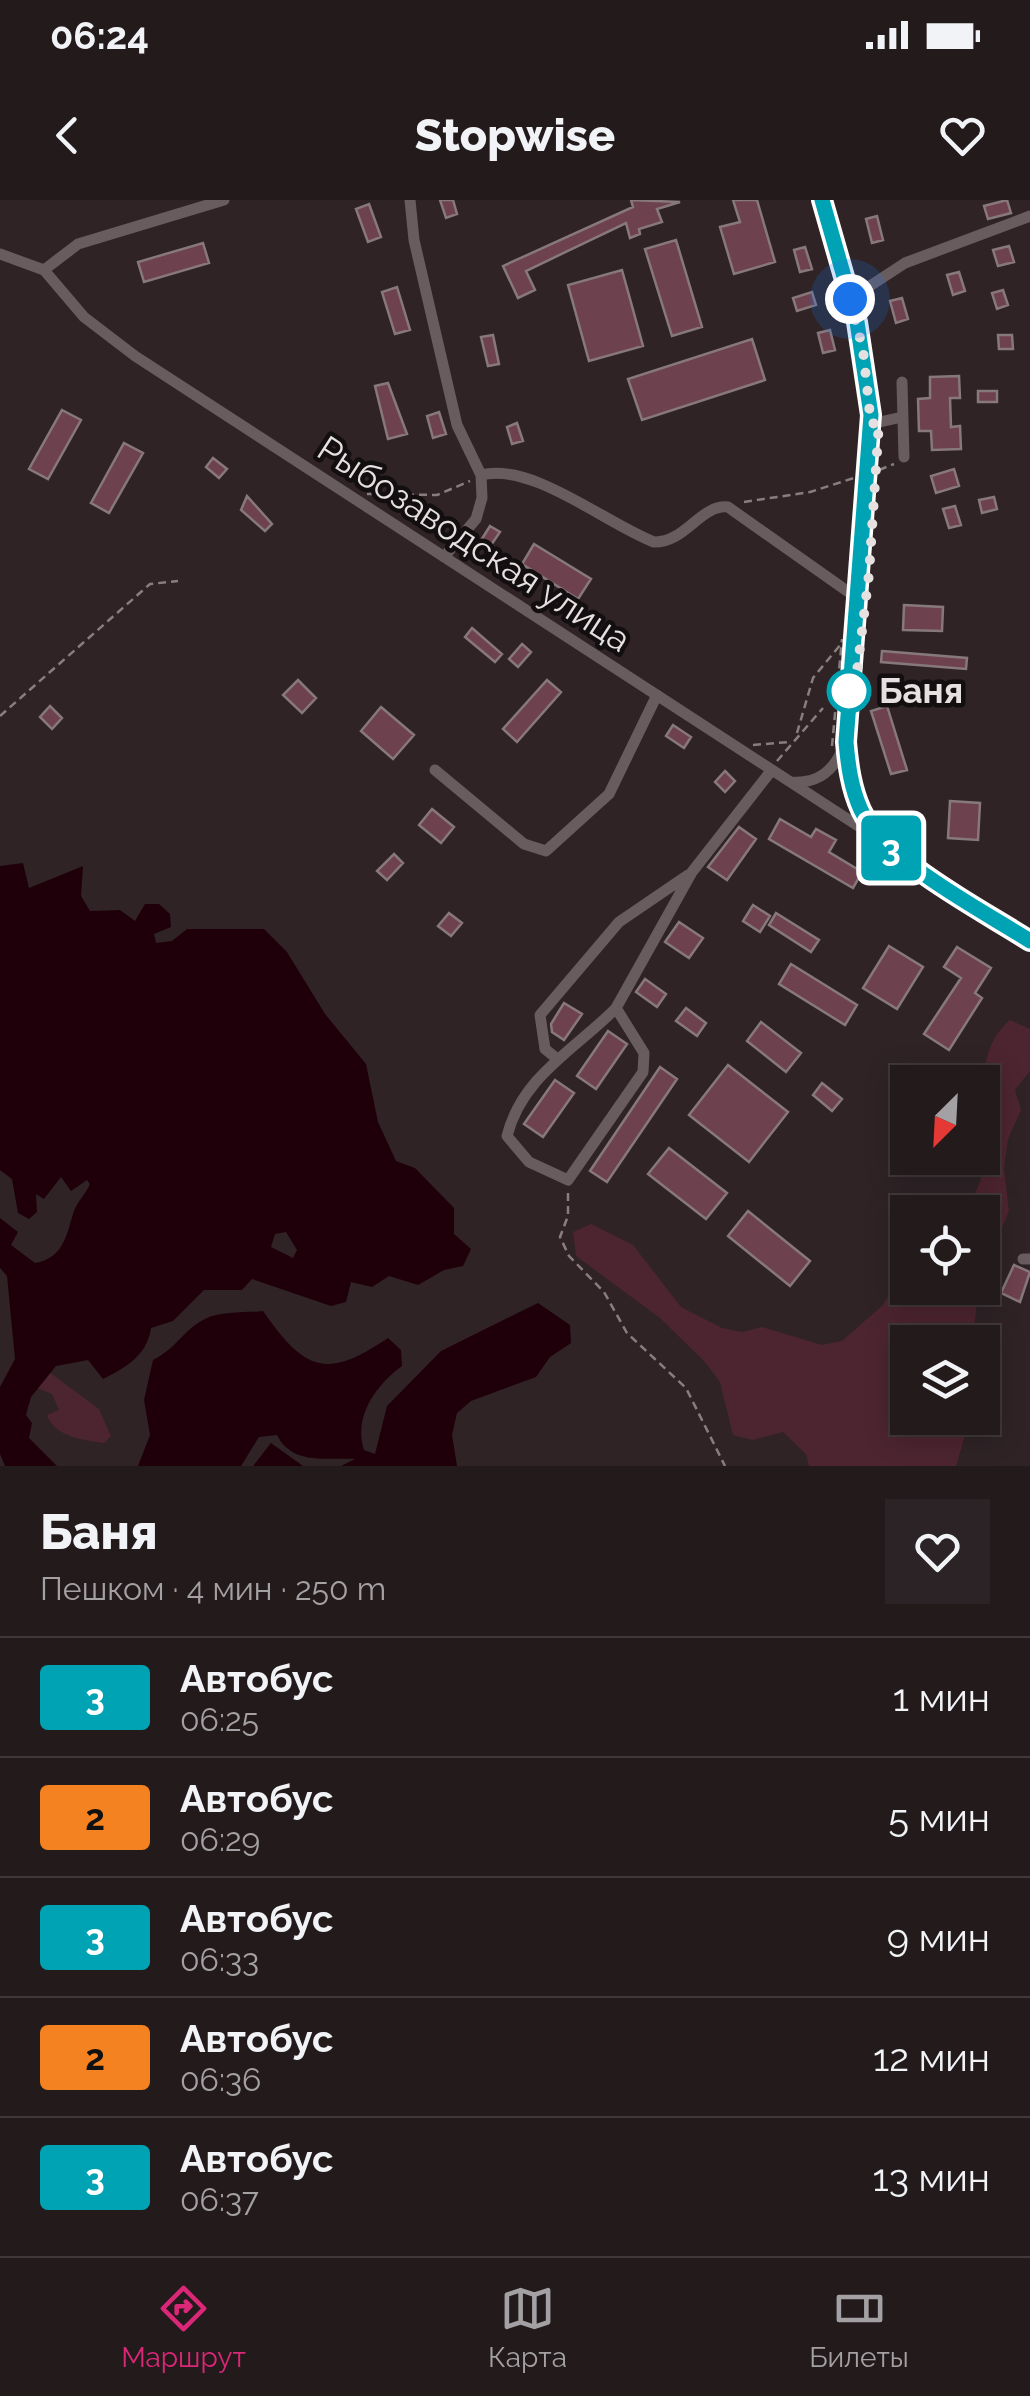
<!DOCTYPE html>
<html lang="ru">
<head>
<meta charset="utf-8">
<style>
	:root { --surface:#231a1c; --page:#2b2325; --text:#f1f3f6; --muted:#a3a1a3; --line:#40383b; --accent:#db2777 }
	body { margin:0; font-family:Raleway,sans-serif; background:var(--page); color:var(--text); height:100vh; display:flex; flex-direction:column; font-size:38px; white-space:nowrap }
	* { box-sizing:border-box; margin:0 }
	p { font-size:32px; color:var(--muted) }
	.icon { flex:none; width:55px; height:55px; fill:none; stroke:currentColor; stroke-width:2; stroke-linecap:round; stroke-linejoin:round }
	.map { position:relative; height:1266px; overflow:hidden }
	.side { display:flex; flex-direction:column; background:var(--surface); flex:1 }
	.side>* { flex:none }
	.badge { padding:0 20px; border-radius:8px; font-size:35px; line-height:65px }
	.needle { width:65px; rotate:204deg }
	.controls { position:absolute; left:890px; top:865px; display:grid; gap:20px }
	.controls a { display:grid; place-items:center; width:110px; height:110px; border-radius:0px; background:var(--surface); box-shadow:0 5px 25px #0003,0 0 0 2px var(--line); font-size:50px }
	.you { position:absolute; width:50px; height:50px; margin:-25px; border:8px solid #fff; border-radius:50%; background:#1a73e8; box-shadow:0 0 0 15px #1a73e833 }
	.map>.badge { position:absolute; translate:-50% -50%; box-shadow:0 0 0 5px #fff }
	.round { display:grid; place-items:center; flex:none; width:105px; height:105px; border-radius:0px; background:var(--page) }
	.head { display:flex; align-items:center; justify-content:space-between; height:170px; padding:0 40px }
	h1 { font-size:48px; font-weight:800; line-height:75px }
	ul { padding:0; list-style:none }
	li { display:flex; align-items:center; gap:30px; height:120px; padding:0 40px; border-top:2px solid var(--line) }
	li div { flex:1 }
	li b { display:block; font-size:38px }
	li em { font-style:normal }
	li .badge { min-width:110px; font-weight:700; text-align:center }
	.status { display:flex; justify-content:space-between; align-items:center; height:70px; padding:0 50px; background:var(--surface); direction:ltr }
	.status svg { height:28px; fill:currentColor }
	header { display:flex; justify-content:space-between; align-items:center; height:130px; padding:0 40px; background:var(--surface); font-size:45px; font-weight:800 }
	.tab-bar { display:flex; justify-content:space-around; align-items:center; height:140px; border-top:2px solid var(--line); background:var(--surface); font-size:28px; color:var(--muted) }
	.tab-bar a { display:grid; justify-items:center; gap:5px }
	.tab-bar .active { color:var(--accent) }
	.map>svg:first-child { display:block }
</style>
</head>
<body>
<div class="status"><b>06:24</b><svg viewBox="0 0 49 12"><path d="M0 12V9h3v3zM5 12V6h3v6zM10 12V3h3v9zM15 12V0h3v12zM26 1h20v11H26zM47 4h2v5h-2z"/></svg></div>
<header><svg class="icon" aria-label="back" viewBox="0 0 24 24"><path d="M15 5l-7 7 7 7"/></svg>Stopwise<svg class="icon" aria-label="heart" viewBox="0 0 24 24"><path d="M12 20l-8-8c-3-5 5-10 8-4 3-6 11-1 8 4z"/></svg></header>
<div class="map">
<svg width="1030" height="1266" viewBox="0 0 1030 1266">
	<rect width="100%" height="100%" fill="#2f2326"/>
	<path fill="#4d2531" d="M1010,820L1030,829V871L1015,890L1021,910L1008,939L1004,969L1009,1011L983,1075L982,1012H953C960,1006 971,1000 976,991C1000,946 960,861 1010,820Z
		M591,1024L633,1045L681,1107L722,1128L742,1132L762,1127L822,1145L842,1141L883,1105L907,1062L908,1088H979L972,1142H908V1218H970L956,1266H809L806,1254L783,1232L753,1240L733,1235L720,1182L705,1162L660,1118L576,1056L573,1032Z
		M49,1172L99,1209L111,1236L104,1243C83,1240 55,1237 47,1215L59,1210L52,1194L37,1188Z"/>
	<path fill="#1f000a" fill-rule="evenodd" d="M23,663L29,688L83,666L81,696L90,711L120,710L135,721L145,704H159L170,714L171,727L154,734L156,743L172,741L187,729H264L287,752L325,814L366,864L378,922L396,961L415,968L454,1008V1034L471,1049L463,1066L444,1070L418,1085L389,1076L372,1087L351,1082L346,1102L331,1106L252,1079L242,1090H204L173,1121L151,1128C147,1155 127,1167 103,1179L88,1160L56,1166L31,1197L26,1215L32,1223L29,1238L57,1266H5L0,1254V1187L15,1159L7,1076L0,1068V1018L18,1032L11,1045L35,1063C63,1058 66,1037 73,1014C76,1003 85,995 90,984L87,980L71,991L61,977L44,999L36,994L37,1012L29,1019L18,1013L12,979L0,970V666ZM286,1032L297,1050L293,1058L271,1047L275,1034Z
		M538,1103L570,1125L571,1143L550,1157L536,1177L471,1201L457,1213L452,1235L457,1266H341L355,1259C328,1257 292,1266 277,1235L259,1237L241,1266H138L150,1235L144,1200L153,1160C177,1148 184,1129 205,1119C220,1111 246,1113 263,1111C305,1171 326,1180 388,1138L401,1150L402,1166C376,1185 353,1217 364,1250L375,1254L387,1206L441,1151Z
		M271,1243L303,1266H253Z"/>
	<path fill="#6e414e" stroke="#86787b" stroke-width="2.5" d="M440,0H453L457,14L446,18Z
		M631,0L680,2L657,9L662,22L639,29L640,34L630,38L626,23L526,71L535,90L518,98L503,66L633,7Z
		M733,0H757L775,62L734,74L720,27L740,22Z
		M1007,0L1011,13L988,19L984,6Z
		M369,4L381,37L368,42L356,9Z
		M877,16L883,40L872,43L866,19Z
		M676,40L702,127L672,136L645,49Z
		M203,43L209,63L144,82L138,62Z
		M1009,46L1014,62L998,66L993,50Z
		M805,47L812,69L800,72L794,50Z
		M622,70L643,146L589,161L568,85Z
		M959,72L965,91L953,95L947,75Z
		M397,87L410,130L395,134L382,92Z
		M1003,90L1008,105L997,109L992,93Z
		M812,92L816,105L797,111L793,98Z
		M902,98L908,119L896,123L890,101Z
		M830,130L835,150L823,153L818,133Z
		M493,135L499,164L488,166L481,137Z
		M998,135H1012L1013,149H999Z
		M752,139L765,180L642,220L628,179Z
		M959,176L960,198H950L951,227L960,226L961,249L932,250L931,231H919L918,199L930,198V177Z
		M388,183L407,234L388,239L375,186Z
		M978,191H997V202H978Z
		M62,210L81,220L48,279L29,269Z
		M439,212L446,234L433,238L427,216Z
		M517,223L523,241L512,244L507,227Z
		M124,243L143,253L109,313L91,303Z
		M213,258L227,269L219,278L206,267Z
		M954,269L959,286L936,293L931,276Z
		M247,296L272,324L265,331L241,310Z
		M994,297L997,309L982,313L979,300Z
		M955,306L961,325L949,328L943,309Z
		M490,326L500,332L489,348L480,342Z
		M534,344L591,379L578,399L522,364Z
		M904,405L943,407L942,431L903,430Z
		M472,428L502,454L495,462L465,437Z
		M522,444L531,452L518,467L509,459Z
		M882,451L967,458L966,469L881,462Z
		M298,480L316,498L302,513L283,495Z
		M547,480L561,492L517,542L503,529Z
		M50,506L62,518L52,529L40,517Z
		M887,506L907,570L891,574L871,511Z
		M381,507L414,535L393,559L361,531Z
		M673,525L691,537L684,548L666,536Z
		M725,571L735,581L725,592L715,582Z
		M950,601L980,603L978,640L948,638Z
		M432,609L454,627L441,643L419,625Z
		M780,619L811,637L816,629L836,640L829,652L862,672L853,688L769,639Z
		M739,627L756,639L727,680L708,667Z
		M394,654L403,663L387,680L377,671Z
		M753,705L770,716L760,732L743,721Z
		M449,713L462,723L451,736L438,726Z
		M776,713L819,740L811,752L769,725Z
		M679,722L703,738L689,758L665,742Z
		M889,746L923,767L897,809L863,788Z
		M957,747L991,768L975,793L982,798L949,850L924,834L961,778L944,767Z
		M791,764L857,805L845,825L779,784Z
		M645,779L666,794L657,807L636,792Z
		M564,803L582,814L564,840L552,832L551,824Z
		M686,808L706,823L697,836L676,821Z
		M761,822L801,853L786,872L747,841Z
		M608,831L627,844L596,889L577,876Z
		M728,865L788,912L749,962L689,915Z
		M660,867L677,879L607,982L590,971Z
		M555,880L574,893L543,937L524,924Z
		M822,883L842,899L832,911L813,895Z
		M669,948L727,993L706,1019L648,974Z
		M748,1011L810,1061L790,1086L728,1036Z
		M1014,1065L1030,1072L1020,1102L1001,1093Z"/>
	<g fill="none" stroke-linecap="round" stroke-linejoin="round">
		<path stroke="#887e80" stroke-width="2.5" stroke-dasharray="8 5" stroke-linecap="butt" d="M879,270L894,264
			M367,294L437,295L470,281
			M744,302L810,292L857,277
			M0,516L150,384L178,381
			M797,533L813,478L841,444
			M753,545L789,542
			M832,546L842,439
			M777,561L823,508
			M568,993V1016L560,1037L569,1056L604,1092L627,1133L686,1188L725,1266"/>
		<path stroke="#695c5f" stroke-width="11" d="M410,0L414,40L457,225L481,275L482,298L476,319L444,357
			M822,0L857,122L871,215L846,542L855,594L879,636
			M0,54L44,70L78,44L224,0
			M44,70L84,117L135,156L889,646
			M850,99L905,63L1030,16
			M902,182L904,257
			M871,224L902,217
			M481,275C532,262 605,323 654,342C685,343 701,304 728,307L857,398
			M435,570L524,644L546,651L609,594L657,495
			M791,582C818,584 834,571 844,546
			M616,808C576,849 522,876 507,936L529,962L568,980L643,872L644,853L616,808L692,672L771,571
			M555,857L545,849L540,815L619,722L688,675
			M1023,1059H1030"/>
		<path stroke="#ad6c7f" stroke-width="14" d="M889,646L1030,741"/>
	</g>
	<g fill="none" stroke-linecap="round" stroke-linejoin="round">
		<g stroke="#fff" stroke-width="22">
			<path id="line" d="M822,0L857,122L871,215L846,542C848,565 851,588 861,610C885,661 982,710 1030,741"/>
		</g>
		<use href="#line" stroke="#00a3b4" stroke-width="15"/>
		<path stroke="#e7e0e1" stroke-width="10" stroke-dasharray="0 18" d="M849,491L854,496L869,374L879,222L871,224L863,150L850,99"/>
	</g>
	<circle fill="#fff" stroke="#00a3b4" stroke-width="5" cx="849" cy="491" r="20"/>
	<g text-anchor="middle" stroke-width="9" stroke-linejoin="round" paint-order="stroke">
		<g font-size="35" fill="#e7e0e1" stroke="#130e0f">
			<text transform="translate(474 344) rotate(33)" y="12">Рыбозаводская улица</text>
		</g>
		<g font-size="35" font-weight="bold" fill="#e7e0e1" stroke="#130e0f" text-anchor="start">
			<text x="879" y="503">Баня</text>
		</g>
	</g>
</svg>
<div class="controls">
<a><svg class="needle" viewBox="-14 -14 28 28"><path d="M0-13l5 13h-10z" fill="#e53935"/><path d="M0 13l5-13h-10z" fill="#a3a1a3"/></svg></a>
<a><svg class="icon" aria-label="locate" viewBox="0 0 24 24"><circle cx="12" cy="12" r="6"/><path d="M12 2v4M12 18v4M2 12h4M18 12h4"/></svg></a>
<a><svg class="icon" aria-label="layers" viewBox="0 0 24 24"><path d="M12 4l9 5-9 5-9-5zM3 14l9 5 9-5"/></svg></a>
</div>
<div class="you" style="left:850px;top:99px"></div>
<b class="badge" style="left:891px;top:648px;background:#00a3b4;color:#fff">3</b>
</div>
<section class="side">
<div class="head"><div><h1>Баня</h1><p>Пешком · 4 мин · 250 m</p></div><a class="round"><svg class="icon" aria-label="heart" viewBox="0 0 24 24"><path d="M12 20l-8-8c-3-5 5-10 8-4 3-6 11-1 8 4z"/></svg></a></div>
<ul>
<li><span class="badge" style="background:#00a3b4;color:#fff">3</span><div><b>Автобус</b><p>06:25</p></div><em>1 мин</em></li>
<li><span class="badge" style="background:#f58220;color:#111">2</span><div><b>Автобус</b><p>06:29</p></div><em>5 мин</em></li>
<li><span class="badge" style="background:#00a3b4;color:#fff">3</span><div><b>Автобус</b><p>06:33</p></div><em>9 мин</em></li>
<li><span class="badge" style="background:#f58220;color:#111">2</span><div><b>Автобус</b><p>06:36</p></div><em>12 мин</em></li>
<li><span class="badge" style="background:#00a3b4;color:#fff">3</span><div><b>Автобус</b><p>06:37</p></div><em>13 мин</em></li>
</ul>
</section>
<nav class="tab-bar">
<a class="active"><svg class="icon" aria-label="directions" viewBox="0 0 24 24"><path d="M12 3l9 9-9 9-9-9zM9 14v-3h6M13 9l2 2-2 2"/></svg>Маршрут</a>
<a><svg class="icon" aria-label="map" viewBox="0 0 24 24"><path d="M3 6l6-2 6 2 6-2v14l-6 2-6-2-6 2zM9 4v14M15 6v14"/></svg>Карта</a>
<a><svg class="icon" aria-label="tickets" viewBox="0 0 24 24"><path d="M3 7h18v10H3zM15 7v10"/></svg>Билеты</a>
</nav>
</body>
</html>
